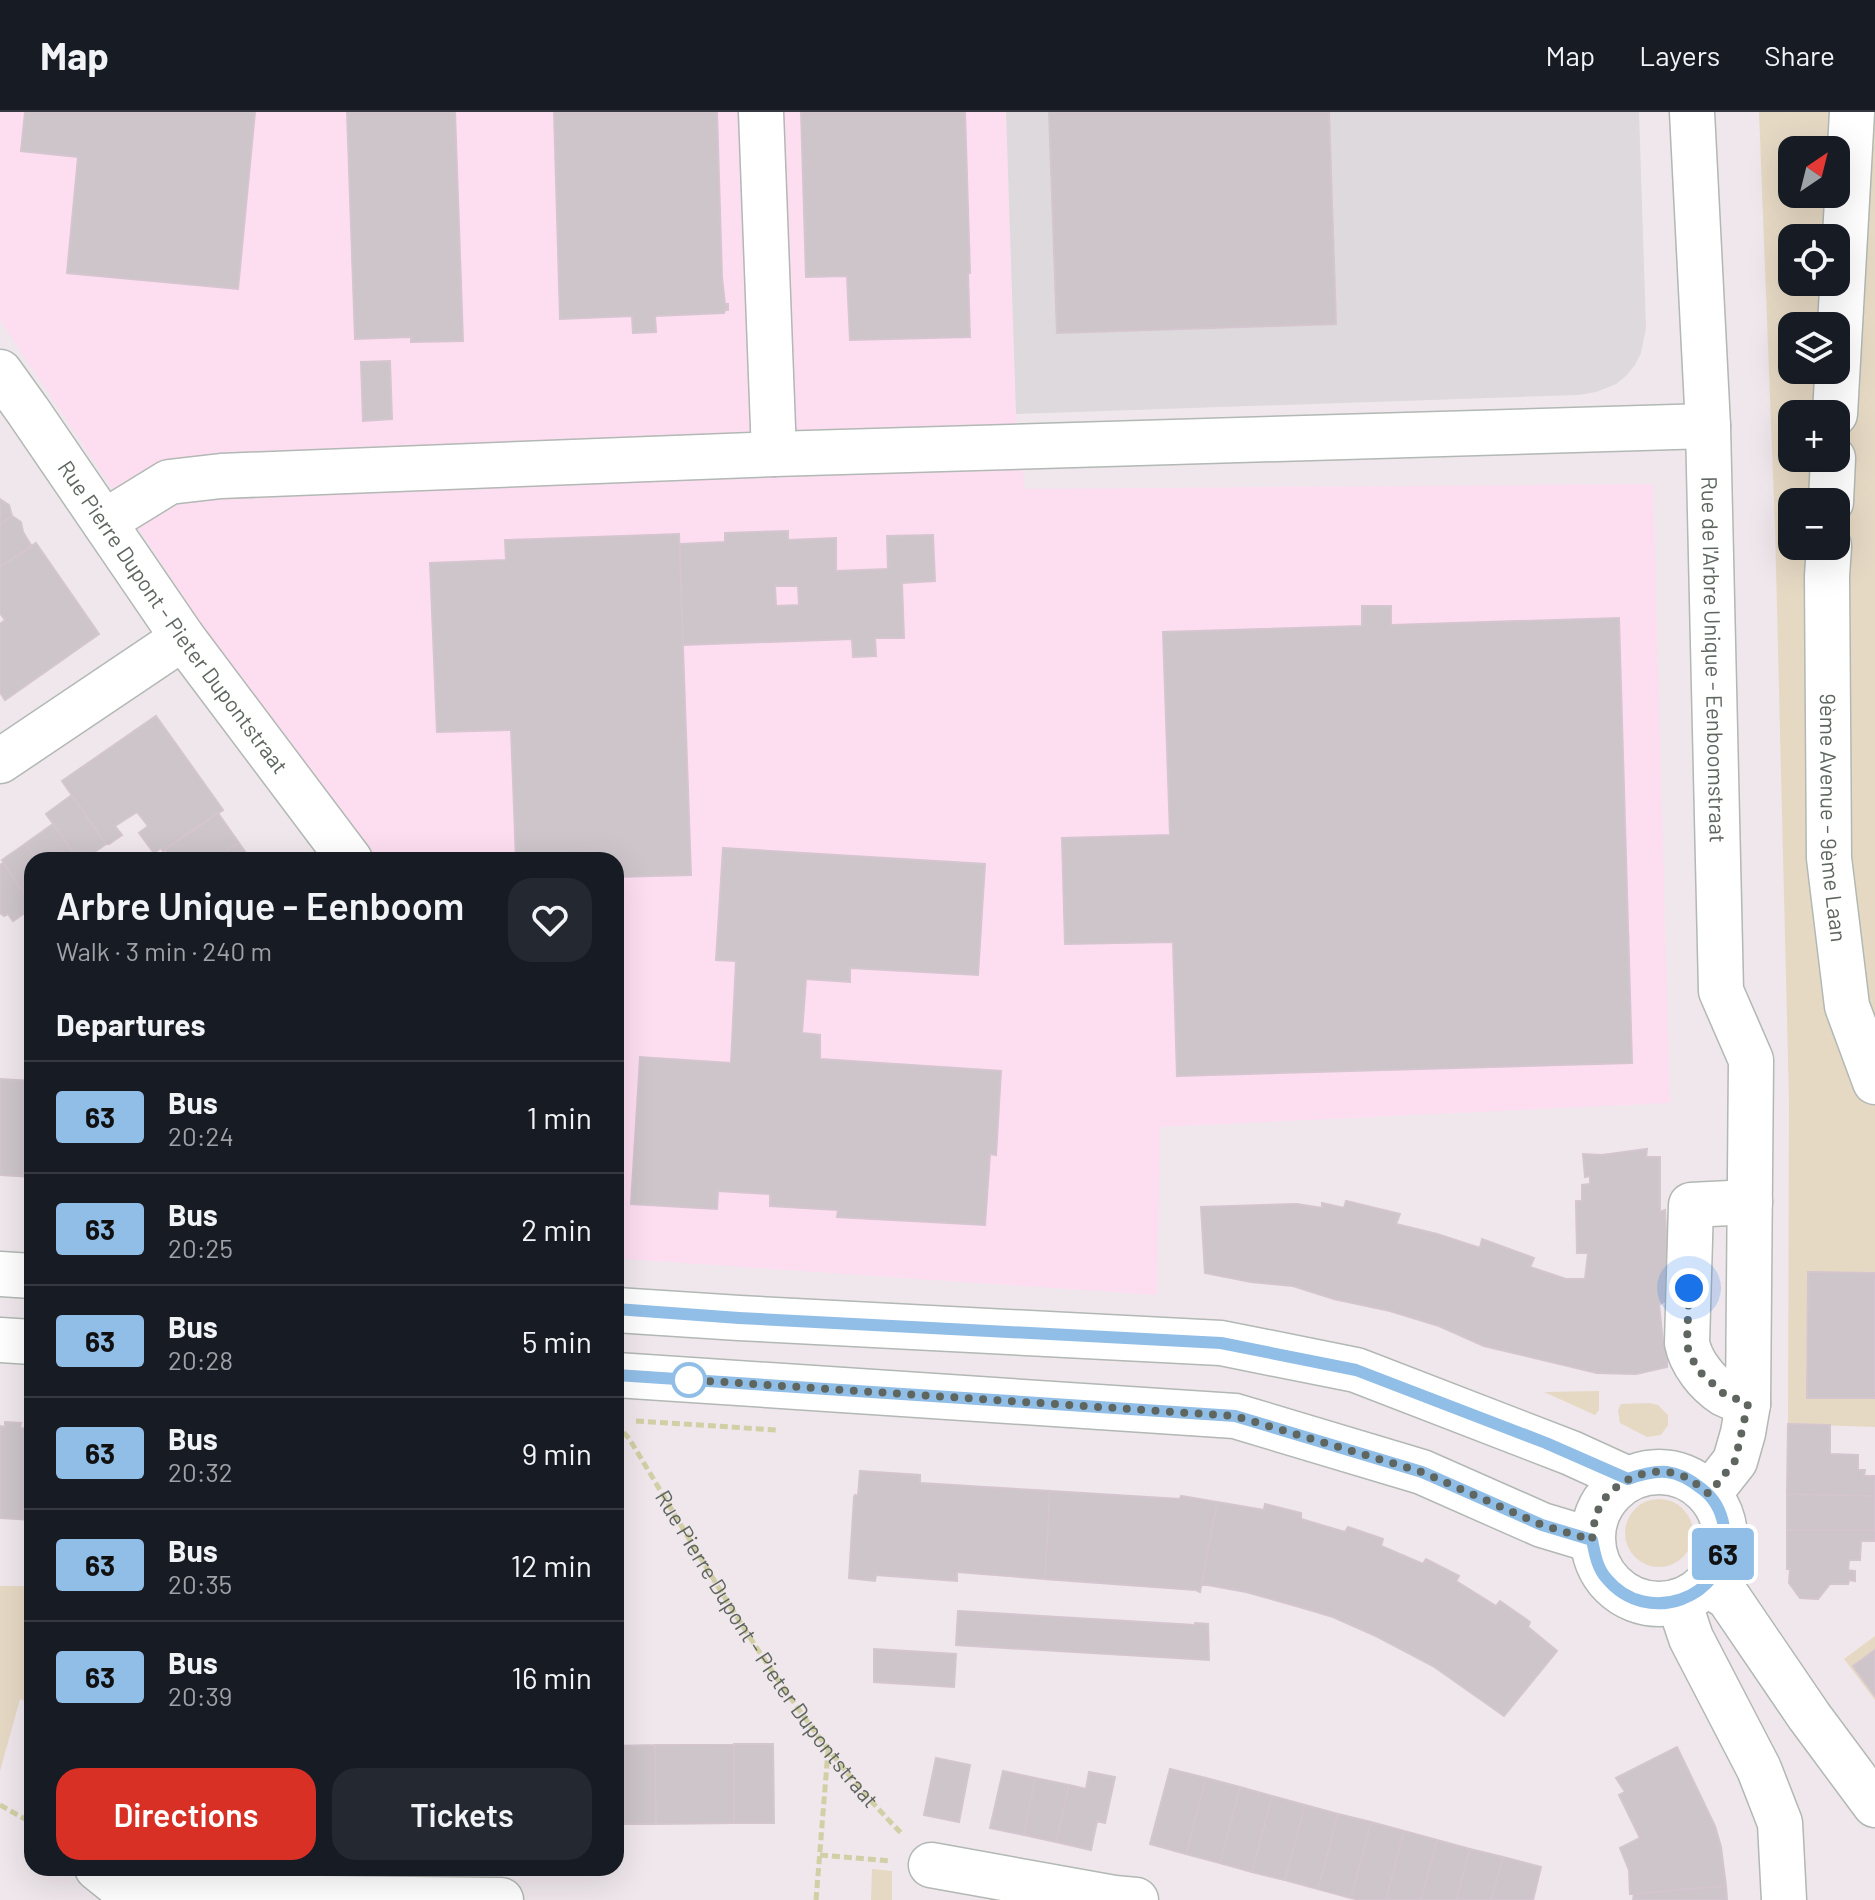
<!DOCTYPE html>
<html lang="en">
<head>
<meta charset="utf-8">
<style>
	:root { --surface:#171b24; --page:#242831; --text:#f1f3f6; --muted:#9ea1a6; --line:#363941; --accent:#d93025 }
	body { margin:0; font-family:Barlow,sans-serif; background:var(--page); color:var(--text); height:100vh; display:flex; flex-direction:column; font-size:30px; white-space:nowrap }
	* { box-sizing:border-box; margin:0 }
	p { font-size:26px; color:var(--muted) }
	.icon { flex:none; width:44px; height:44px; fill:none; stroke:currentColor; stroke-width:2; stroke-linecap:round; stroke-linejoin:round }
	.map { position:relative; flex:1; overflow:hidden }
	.panel { position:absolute; left:24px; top:740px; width:600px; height:1024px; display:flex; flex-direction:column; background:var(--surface); border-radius:24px; box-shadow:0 8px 32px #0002 }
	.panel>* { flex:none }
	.badge { padding:0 16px; border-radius:6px; font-size:28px; line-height:52px }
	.needle { width:52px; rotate:35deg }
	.fabs { position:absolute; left:1778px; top:24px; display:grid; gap:16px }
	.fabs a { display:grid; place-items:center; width:72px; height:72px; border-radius:16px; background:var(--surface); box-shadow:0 8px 32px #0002; font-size:40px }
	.you { position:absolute; width:40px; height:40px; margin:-20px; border:6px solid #fff; border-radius:50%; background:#1a73e8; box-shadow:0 0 0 12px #1a73e833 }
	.map>.badge { position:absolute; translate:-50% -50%; box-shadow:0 0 0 4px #fff }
	h2 { padding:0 32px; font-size:30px; line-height:72px }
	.round { display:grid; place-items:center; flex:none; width:84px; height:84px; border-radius:24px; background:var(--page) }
	.summary { display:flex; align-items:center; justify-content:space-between; height:136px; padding:0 32px }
	h1 { font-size:38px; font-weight:600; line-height:60px }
	.cta { display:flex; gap:16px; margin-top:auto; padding:16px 32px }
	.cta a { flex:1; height:92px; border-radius:24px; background:var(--accent); color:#fff; font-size:32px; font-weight:600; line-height:92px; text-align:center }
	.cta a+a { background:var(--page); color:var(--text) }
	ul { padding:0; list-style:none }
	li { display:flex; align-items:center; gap:24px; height:112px; padding:0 32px; border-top:2px solid var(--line) }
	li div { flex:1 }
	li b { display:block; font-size:30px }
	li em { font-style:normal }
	li .badge { min-width:88px; font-weight:700; text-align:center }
	header { display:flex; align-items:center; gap:48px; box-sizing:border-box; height:112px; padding:0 40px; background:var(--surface); border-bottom:2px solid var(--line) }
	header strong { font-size:38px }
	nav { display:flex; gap:44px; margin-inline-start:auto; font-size:28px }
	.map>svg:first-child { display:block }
</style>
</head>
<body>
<header>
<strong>Map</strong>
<nav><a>Map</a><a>Layers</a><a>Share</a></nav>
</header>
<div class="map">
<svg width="1875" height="1788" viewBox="0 0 1875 1788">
	<rect width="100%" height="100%" fill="#efe7ec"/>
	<path fill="#fddef1" d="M0,0H1006L1016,302L1025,377L1653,372L1670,991L1160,1015L1157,1183L623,1147L616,1136V748H358L0,208Z"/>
	<path fill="#ded9dc" d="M1006,0H1639L1646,216L1641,241L1635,253L1626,264L1616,272L1596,280L1578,283L1016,302Z"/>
	<path fill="#e6d9c4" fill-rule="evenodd" d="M1759,0H1875V1315L1788,1312L1789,989L1775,415ZM1792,38H1836V82H1792ZM1792,126H1836V170H1792ZM1792,214H1836V258H1792ZM1792,302H1836V346H1792ZM1792,390H1836V434H1792Z
		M1599,1279V1298L1595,1303L1544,1280Z
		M1649,1291L1658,1293L1668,1303V1313L1661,1323L1647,1325L1620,1311L1618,1298L1621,1292Z
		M1625 1421a34 34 0 1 1 68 0a34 34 0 1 1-68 0Z
		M0,1474H32V1592L20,1587L0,1659Z
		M1875,1524V1588L1844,1547Z
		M872,1757L892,1759V1788H871Z"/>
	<path fill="#cdc5ca" stroke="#d4c5cf" stroke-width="2" fill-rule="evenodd" d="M25,0H255L238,177L67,161L78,45L21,39Z
		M347,0H455L463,229L411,230V225L355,227Z
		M554,0H717L722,165L725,192H728V198H725L724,201L655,204L656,220L633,221L632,204L560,207Z
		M801,0H965L970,161H968L970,225L850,228L847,164L806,165Z
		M1049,0H1329L1336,212L1057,221Z
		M390,249L392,307L363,309L361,250Z
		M0,387L9,393L12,404L0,412Z
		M12,404L21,410L23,420L32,435L0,455V412Z
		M788,419V428L836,426V459L888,457L887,424L933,423L935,469L902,471L904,526H875L876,544L853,545L852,527L683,533L680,432L725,430V421ZM775,474H798L799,493L776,494Z
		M679,422L691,763L616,765V748H516L511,618L437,620L430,451L506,448L505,428Z
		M36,431L99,522L5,588L0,580V512L5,508L0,501V455Z
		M1362,494H1391V513L1619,506L1632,951L1177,964L1173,830L1065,832L1062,726L1170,723L1163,520L1362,514Z
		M156,604L223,698L163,739L161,736L154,741L139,721L148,714L137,700L115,714L122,723L109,732H106L62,669Z
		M72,683L106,732L83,748H79L46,702Z
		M218,701L239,731L213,748H167L169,743L165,737Z
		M53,712L79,748H37L25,732Z
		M239,731L251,748H213Z
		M25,732L37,748H32V793L2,748Z
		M723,736L985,752L978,863L850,856V870L806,867L802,921L820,923V947L1001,959L996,1043L990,1042L985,1113L837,1105L838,1098L770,1094V1082L718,1079L717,1097L631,1092L640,945L731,951L736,849L716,848Z
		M3,751L32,793V796L13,809L8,802L4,804L0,801V753Z
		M0,967L32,969V1065L0,1063Z
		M1647,1037L1646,1045H1660V1100L1665,1098L1667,1141V1188L1659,1193L1663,1228H1668L1667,1255L1636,1262L1597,1261L1484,1234L1439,1214L1390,1199L1334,1187L1293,1174L1251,1170L1205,1161L1201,1095L1297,1092L1322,1096V1091L1344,1096L1346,1089L1400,1102L1396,1112L1437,1122L1480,1136L1482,1127L1534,1146L1530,1155L1566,1167H1585L1588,1141H1577L1576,1089H1582V1073L1590,1072V1064L1585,1065L1583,1042L1602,1043Z
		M1808,1160L1875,1161V1286H1807Z
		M5,1310L21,1311L20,1316L32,1317V1408L0,1406V1314L5,1315Z
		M1788,1312L1830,1313V1342L1858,1343V1358H1865L1864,1364H1875V1384L1787,1382Z
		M860,1359L920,1363V1371L1050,1379L1045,1467L957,1460V1469L876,1463L875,1469L849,1466L854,1385L855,1383L858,1384Z
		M1050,1379L1180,1387L1181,1384L1217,1390L1200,1480L1196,1478L1045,1467Z
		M1787,1382L1875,1384V1418H1787Z
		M1217,1390L1264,1398L1265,1392L1301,1401V1407L1345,1420L1348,1415L1383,1427L1381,1434L1423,1452L1426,1447L1459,1464L1456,1469L1496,1494L1500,1489L1530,1510L1528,1515L1557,1539L1504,1604L1433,1554L1376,1524L1333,1505L1303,1496L1246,1480L1202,1472Z
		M1787,1418H1875V1429H1861L1860,1448H1849L1848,1458L1855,1459V1469L1849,1468L1848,1472H1830L1818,1487L1800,1486L1789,1471L1790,1457H1787Z
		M958,1499L1195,1513V1511L1208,1512L1209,1548L956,1533Z
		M874,1537L956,1542L954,1575L874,1570Z
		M1875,1538V1584L1853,1554Z
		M734,1632V1711L656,1712L655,1633Z
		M734,1632H773L774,1711H734Z
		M655,1633L656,1712H616V1634Z
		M1677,1635L1715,1714L1721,1735L1726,1774L1630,1782L1629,1758L1620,1736L1640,1726L1619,1683L1625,1680L1616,1666Z
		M936,1646L970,1653L959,1710L924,1703Z
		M1170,1657L1206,1666L1186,1742L1150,1732Z
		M1003,1659L1035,1666L1024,1723L990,1716Z
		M1089,1660L1115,1665L1105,1711L1097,1709L1091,1738L1056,1730L1069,1673L1086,1677Z
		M1035,1666L1069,1673L1056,1730L1024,1723Z
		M1206,1666L1240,1675L1220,1751L1186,1742Z
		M1240,1675L1272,1684L1252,1760L1220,1751Z
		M1272,1684L1305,1693L1285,1768L1252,1760Z
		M1305,1693L1338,1702L1318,1777L1285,1768Z
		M1338,1702L1371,1710L1351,1786L1318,1777Z
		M1371,1710L1404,1719L1386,1788H1360L1351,1786Z
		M1404,1719L1437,1728L1421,1788H1386Z
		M1437,1728L1470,1737L1456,1788H1421Z
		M1470,1737L1503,1745L1491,1788H1456Z
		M1503,1745L1541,1755L1533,1788H1491Z
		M1726,1774L1727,1788H1633L1634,1782Z"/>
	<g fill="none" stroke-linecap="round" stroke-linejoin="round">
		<g stroke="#b2b8b3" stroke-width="47">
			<g id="minor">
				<path d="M761,0L774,342"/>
				<path id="s2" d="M1692,0L1708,314L1721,879L1751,948L1748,1292L1743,1321L1735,1349L1709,1382"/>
				<path id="s3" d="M0,260L28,299L183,526L350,748"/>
				<path d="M1835,302L1852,0"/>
				<path d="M1831,390L1833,346"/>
				<path d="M104,410L169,370L221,364L774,342L1708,314"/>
				<path id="s4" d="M1829,434L1827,464L1829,746L1847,894L1875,970"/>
				<path d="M0,649L183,526"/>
				<path d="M0,1162L32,1164"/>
				<path d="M616,1198L739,1206L1221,1231L1356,1258L1571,1341L1628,1367"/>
				<path d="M0,1228L32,1230"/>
				<path d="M616,1263L1235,1304L1422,1360L1542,1413L1592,1428"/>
				<path d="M1748,1292C1740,1288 1732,1286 1724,1282C1707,1271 1691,1251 1687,1231L1691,1093L1750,1090"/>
				<circle cx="1659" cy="1426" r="66"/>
				<path d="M1707,1473L1728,1485L1809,1604L1875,1693"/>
				<path d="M1679,1490L1691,1526L1759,1657L1780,1711L1784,1788"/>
				<path d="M931,1753L1114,1786L1136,1788"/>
				<path d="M97,1756L132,1784L501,1788"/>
			</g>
		</g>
		<g stroke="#d2cea5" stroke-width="5" stroke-dasharray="8 4" stroke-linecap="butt">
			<path d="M636,1309L777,1318"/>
			<path id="s1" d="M616,1311L630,1328C713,1465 791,1609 903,1723"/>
			<path d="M0,1693L32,1711"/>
			<path d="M820,1743L891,1749"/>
			<path d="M816,1788L828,1639"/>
		</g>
		<use href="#minor" stroke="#fff" stroke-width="44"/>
	</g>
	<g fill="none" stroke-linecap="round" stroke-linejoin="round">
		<g stroke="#fff" stroke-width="18">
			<path id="line" d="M616,1197L739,1206L1221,1231L1356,1258L1546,1331L1628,1367C1659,1356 1676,1356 1702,1377C1717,1388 1724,1406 1725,1425C1726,1487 1647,1515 1607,1467C1597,1456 1595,1442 1592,1428L1542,1413L1422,1360L1235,1304L616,1263"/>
		</g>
		<use href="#line" stroke="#91bee7" stroke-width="12"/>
		<path stroke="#5e665f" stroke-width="8" stroke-dasharray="0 14.4" d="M689,1268L678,1267L1235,1304L1422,1360L1542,1413L1592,1428C1593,1416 1595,1403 1601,1392C1618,1364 1660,1350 1689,1367C1696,1371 1702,1377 1709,1382L1735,1349L1748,1292L1723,1281L1700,1260L1689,1242L1687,1231L1689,1176"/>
	</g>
	<circle fill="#fff" stroke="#91bee7" stroke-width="4" cx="689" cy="1268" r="16"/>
	<g text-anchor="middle" stroke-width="8" stroke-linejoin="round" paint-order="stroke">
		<g font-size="22" fill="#5e665f" stroke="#fff">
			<text dy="8" stroke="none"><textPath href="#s3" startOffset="300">Rue Pierre Dupont - Pieter Dupontstraat</textPath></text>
			<text dy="8" stroke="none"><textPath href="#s2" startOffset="548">Rue de l'Arbre Unique - Eenboomstraat</textPath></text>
			<text dy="8" stroke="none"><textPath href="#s4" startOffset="272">9ème Avenue - 9ème Laan</textPath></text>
			<text dy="8" stroke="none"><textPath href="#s1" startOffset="272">Rue Pierre Dupont - Pieter Dupontstraat</textPath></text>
		</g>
	</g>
</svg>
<div class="fabs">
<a><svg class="needle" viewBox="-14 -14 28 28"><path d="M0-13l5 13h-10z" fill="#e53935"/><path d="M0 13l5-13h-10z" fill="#9ea1a6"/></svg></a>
<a><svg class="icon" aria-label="locate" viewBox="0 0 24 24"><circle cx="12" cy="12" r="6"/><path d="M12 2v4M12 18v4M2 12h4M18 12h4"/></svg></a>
<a><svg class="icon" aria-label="layers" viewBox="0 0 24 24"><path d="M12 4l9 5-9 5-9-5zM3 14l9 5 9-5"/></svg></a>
<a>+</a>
<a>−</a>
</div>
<div class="you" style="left:1689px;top:1176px"></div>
<b class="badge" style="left:1723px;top:1442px;background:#91bee7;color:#111">63</b>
<section class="panel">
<div class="summary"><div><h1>Arbre Unique - Eenboom</h1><p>Walk · 3 min · 240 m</p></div><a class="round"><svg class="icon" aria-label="heart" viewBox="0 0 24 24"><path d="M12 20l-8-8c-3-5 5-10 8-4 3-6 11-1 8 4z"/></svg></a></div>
<h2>Departures</h2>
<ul>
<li><span class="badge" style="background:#91bee7;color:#111">63</span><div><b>Bus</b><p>20:24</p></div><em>1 min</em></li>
<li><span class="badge" style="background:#91bee7;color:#111">63</span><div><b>Bus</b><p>20:25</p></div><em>2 min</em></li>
<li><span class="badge" style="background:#91bee7;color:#111">63</span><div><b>Bus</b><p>20:28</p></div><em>5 min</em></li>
<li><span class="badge" style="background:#91bee7;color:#111">63</span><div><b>Bus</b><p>20:32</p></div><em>9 min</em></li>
<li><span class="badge" style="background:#91bee7;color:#111">63</span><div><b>Bus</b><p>20:35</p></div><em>12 min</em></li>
<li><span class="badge" style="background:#91bee7;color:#111">63</span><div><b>Bus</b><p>20:39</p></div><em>16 min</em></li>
</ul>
<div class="cta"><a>Directions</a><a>Tickets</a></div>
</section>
</div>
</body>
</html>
